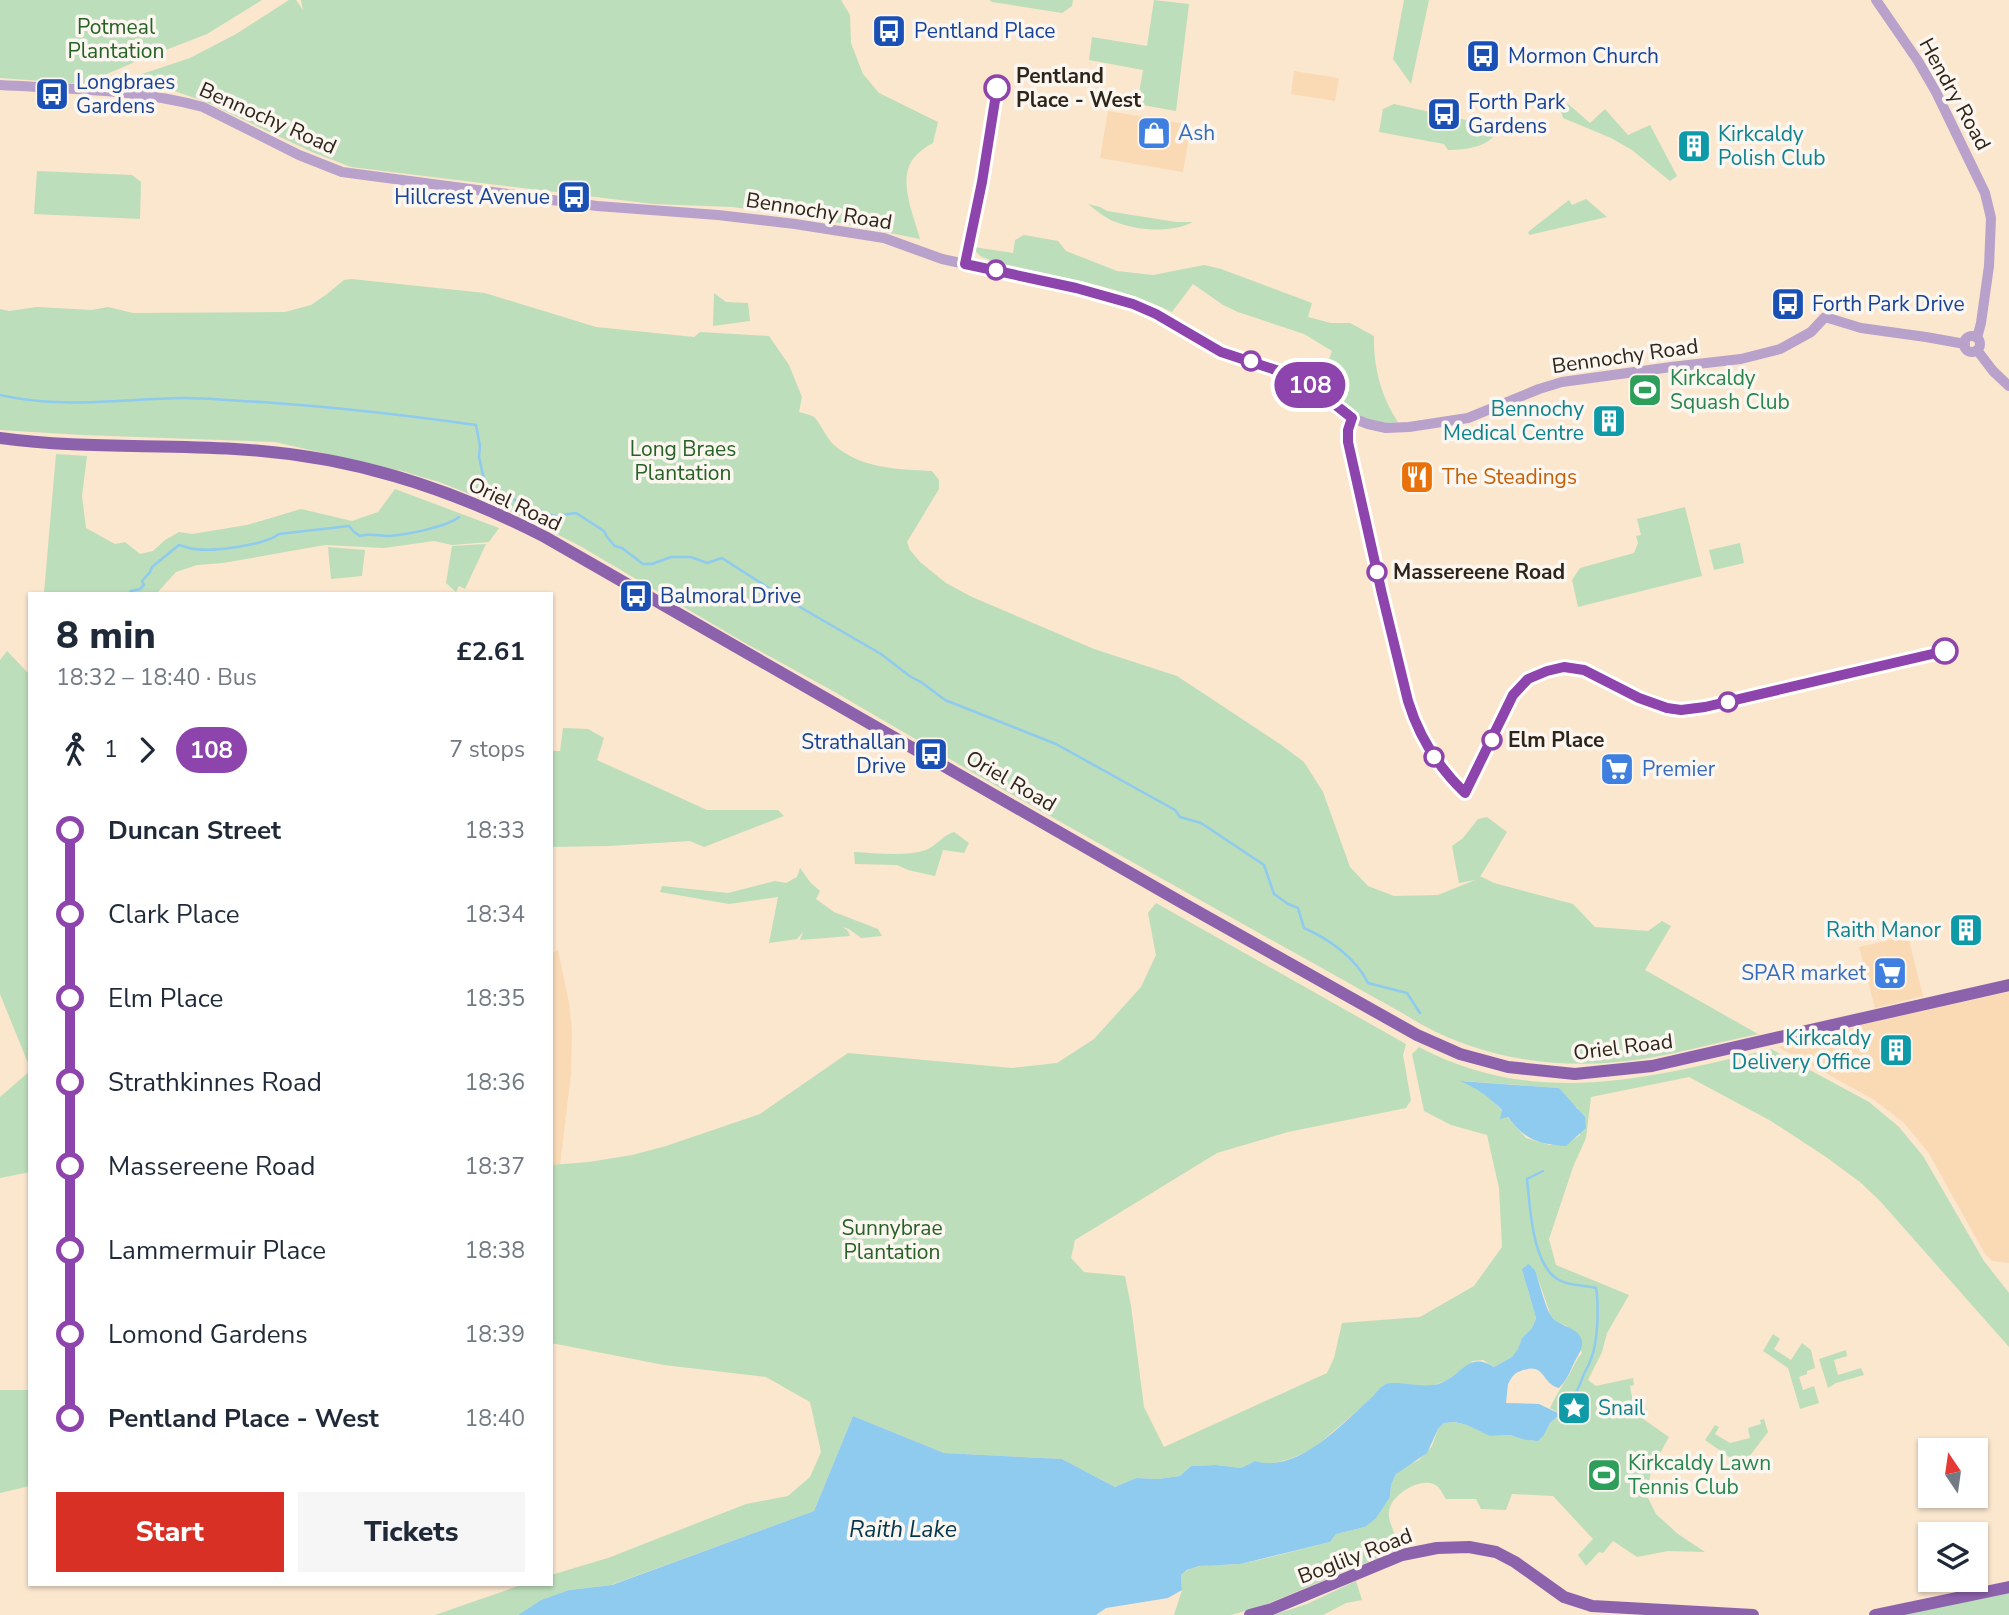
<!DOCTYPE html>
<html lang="en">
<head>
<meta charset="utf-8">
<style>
	:root { --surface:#fff; --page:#f6f6f7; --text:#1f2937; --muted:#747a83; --accent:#d93025 }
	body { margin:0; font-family:"Nunito Sans",sans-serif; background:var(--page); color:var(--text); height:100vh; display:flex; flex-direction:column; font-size:26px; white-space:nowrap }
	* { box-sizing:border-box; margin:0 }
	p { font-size:23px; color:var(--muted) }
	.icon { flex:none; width:38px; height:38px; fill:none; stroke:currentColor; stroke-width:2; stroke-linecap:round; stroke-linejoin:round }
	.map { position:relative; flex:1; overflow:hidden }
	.drawer { position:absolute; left:28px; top:592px; width:525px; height:994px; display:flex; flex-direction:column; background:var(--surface); border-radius:0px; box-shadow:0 2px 5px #0004 }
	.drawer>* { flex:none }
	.badge { padding:0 14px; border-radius:23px; font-size:24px; line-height:46px }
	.needle { width:46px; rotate:347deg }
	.buttons { position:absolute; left:1918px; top:1438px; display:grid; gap:14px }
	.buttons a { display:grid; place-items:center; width:70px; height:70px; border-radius:0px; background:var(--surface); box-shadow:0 2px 5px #0004; font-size:35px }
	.map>.badge { position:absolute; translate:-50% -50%; box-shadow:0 0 0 4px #fff }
	.legs { display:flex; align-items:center; gap:10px; height:77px; padding:0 28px; font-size:23px }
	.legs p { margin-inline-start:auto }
	.overview { display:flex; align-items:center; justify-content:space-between; height:119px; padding:0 28px }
	h1 { font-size:38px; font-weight:800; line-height:52px }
	.action { display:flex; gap:14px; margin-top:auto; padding:14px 28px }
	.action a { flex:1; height:80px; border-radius:0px; background:var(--accent); color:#fff; font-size:28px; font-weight:800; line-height:80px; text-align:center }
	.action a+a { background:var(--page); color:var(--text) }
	ul { padding:0 28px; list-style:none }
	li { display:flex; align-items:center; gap:24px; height:84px; font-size:26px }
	li i { display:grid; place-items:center; width:10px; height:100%; margin:0 9px; background:currentColor }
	li i::after { content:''; width:18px; height:18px; margin:-9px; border:5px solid; border-radius:50%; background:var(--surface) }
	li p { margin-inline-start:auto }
	li:first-child i { background:linear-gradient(#0000 50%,currentColor 0) }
	li:last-child i { background:linear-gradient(currentColor 50%,#0000 0) }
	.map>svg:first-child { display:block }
</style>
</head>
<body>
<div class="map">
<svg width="2009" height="1615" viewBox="0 0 2009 1615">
	<rect width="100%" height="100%" fill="#fbe6ce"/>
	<path fill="#f9dab5" d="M1294,71L1339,78L1335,101L1291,94Z
		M1108,111L1191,125L1183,172L1100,158Z
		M1908,936L1923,996L1875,1008L1859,947Z
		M558,950L569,1003L572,1031L571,1074L560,1165H551V953Z
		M2009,992V1263L1992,1261L1985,1254L1928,1152L1904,1123L1873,1099L1778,1047L1872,1022Z"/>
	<path fill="#bddebb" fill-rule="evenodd" d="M0,0H262L207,34L137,61L84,84L0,78Z
		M289,0H296L303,10L301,0H841L850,15L851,43L863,74L879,93L938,122L933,143C925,147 916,154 911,162C899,184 914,216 920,239L815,218L732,207L653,204L351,167L312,152L206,102L166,88L118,82L190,58L236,34Z
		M989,0H1073L1072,6L1062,13L992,2Z
		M1154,0L1189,4L1176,111L1137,104L1143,70L1089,60L1092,37L1147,46Z
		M1404,0H1429L1411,84L1393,59Z
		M1394,104L1498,127C1494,147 1465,150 1448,150L1444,144L1379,132L1383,109Z
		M1568,104L1590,123L1605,109L1628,135L1650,125L1677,176L1670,181L1632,150L1611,138L1563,118L1561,111Z
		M37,171L132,175L141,182L140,219L34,214Z
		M1586,199L1607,217L1529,235L1528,232L1569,200L1572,205Z
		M1088,204L1100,207L1107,211L1176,222H1193C1171,233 1139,231 1116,222C1106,219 1097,211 1088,204Z
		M1024,235L1058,241L1066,251L1117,271L1153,275L1204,265L1221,269L1312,303L1308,317L1331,323H1350L1374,336C1373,366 1381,397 1398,422C1366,428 1340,405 1320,383L1332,351L1304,334L1238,312L1223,305L1193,284L1172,312C1135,294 1094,283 1053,275C1031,270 1006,268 985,258C979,256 976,253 974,247L1013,253L1015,240Z
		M351,279L485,293L596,327L694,337L700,332L769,336L789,365L802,397L799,412C803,413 811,415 814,417C819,421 826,437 833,444C860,469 898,469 932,471L939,480V489L907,542L910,550L920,562L946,583L972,597L1094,649L1177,676L1280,744L1304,762L1323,792L1350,867L1368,886L1394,896L1438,895L1475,880L1459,883L1452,846L1463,838L1478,819L1487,817L1507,832L1480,877H1482L1494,883L1573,904L1595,927L1648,931L1662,921L1671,926L1645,970L1758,1034C1719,1042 1681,1053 1642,1059C1561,1072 1473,1059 1404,1014L984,779L833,691L745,643L580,546L533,522L475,496L439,482L402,471L275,442L82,435L0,430V309L9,311L37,307L92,310L108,307L133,313L285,312L311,305L327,294L344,280Z
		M714,293L726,302L748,303L750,321L713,326Z
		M56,454L87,456L82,496L86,528L115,544L125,542L140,554L153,551L165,540L179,532L192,534L247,525L301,509L352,521L378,512L395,489L499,528L489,542L452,545L434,541L384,548L325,545L223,563L197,565L176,572L157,593H44Z
		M1685,507L1702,576L1578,607L1572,580L1580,568L1634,553L1638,543L1636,536L1641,535L1637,519Z
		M1740,543L1744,563L1714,570L1709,550Z
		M486,544L465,589L459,586L456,592L446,583L452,546Z
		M328,547L365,550L362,576L331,579Z
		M7,651L30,675V1068L0,994V660Z
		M563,728L588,729L604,738L597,760L707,810H778L784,816L704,847L690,841L608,846L551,847V751H560Z
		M954,832L969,843L964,853L943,850L935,876L908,870L897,865L855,864L854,852C877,853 904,857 926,850C936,846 943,835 954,832Z
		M800,868L810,882L820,891L816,899L834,912L878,929L882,936L861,938L849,929L843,927L848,931L850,936L800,940L803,932L797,939L769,943L778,897L729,904L660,892L662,886L728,893L775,881L786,883L797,877Z
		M1156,903L1406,1044L1403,1055L1411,1100L1406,1108L1288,1132L1217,1153L1075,1240L1071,1258L1084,1272L1125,1276L1131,1306L1144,1407L1164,1447L1327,1373L1334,1358L1342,1323L1420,1317L1474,1286L1502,1247L1499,1188L1487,1135L1451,1125L1424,1111L1412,1054L1419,1047C1535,1109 1651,1078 1771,1049L1869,1102L1899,1127L1923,1156L1984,1261L2009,1293V1347L1880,1201L1860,1182L1826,1157L1771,1121L1689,1077L1591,1097L1586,1138L1573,1167L1549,1239L1556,1265L1629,1295L1607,1333L1602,1352L1588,1380L1596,1386L1633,1378L1634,1385L1630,1386L1632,1397L1643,1395L1647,1411L1636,1414L1669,1437L1652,1468L1646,1494L1656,1514L1678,1534L1705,1552L1668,1551L1637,1557L1613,1541L1603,1553L1599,1552L1586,1566L1578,1555L1593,1539L1553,1496L1512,1494L1506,1510L1481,1509L1476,1499H1446C1443,1495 1441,1489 1437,1486C1423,1476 1397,1492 1391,1505C1387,1512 1389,1520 1392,1527C1393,1530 1394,1534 1397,1536C1400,1539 1407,1542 1411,1544L1260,1607L1231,1615H1174L1182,1590L1181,1575C1199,1559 1223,1568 1244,1563C1273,1557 1302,1549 1330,1542L1336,1534L1365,1527L1390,1497L1391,1485L1396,1474L1402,1468L1419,1460L1432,1446L1438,1429L1444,1423L1455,1422L1467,1425L1491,1436L1510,1435L1533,1441L1544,1435L1550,1423L1560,1414L1550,1408C1555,1397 1561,1388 1567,1378C1573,1369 1575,1361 1582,1353L1567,1326L1558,1323L1551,1316L1535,1270L1529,1264L1527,1287L1536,1317L1532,1328L1522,1338L1518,1350L1512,1357L1494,1367L1483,1360L1473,1361L1446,1381L1431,1386H1416L1402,1384L1383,1385L1373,1397L1313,1449L1290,1459L1266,1465L1255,1461L1241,1468L1216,1465L1191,1466L1180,1476L1158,1479L1136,1478L1115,1487L1062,1459L944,1453L853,1416L814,1511L611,1585L569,1590L541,1600L518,1615H435L524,1584H551V1575L608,1558L746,1504L788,1496L810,1477L821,1452L810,1402L766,1377L664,1365L551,1343V1165L589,1162L632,1155L666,1146L760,1114L848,1053L1012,1068L1057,1063L1094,1039L1141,987L1156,955L1148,913ZM1463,1081L1559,1088L1568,1100L1578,1108L1580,1135L1570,1142L1550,1145L1526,1138L1494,1102L1476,1087Z
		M30,1071V1172L0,1178V1097Z
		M1773,1334L1780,1339L1774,1349L1791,1360L1802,1343L1811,1350L1815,1368L1807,1371V1374L1799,1377L1803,1390L1814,1386L1819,1403L1800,1409L1788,1368L1763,1351Z
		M1846,1350L1847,1356L1834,1360L1838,1375L1861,1368L1864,1375L1836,1383L1828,1388L1819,1359Z
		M0,1390H30V1486L0,1493Z
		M1764,1419L1768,1432L1742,1466L1705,1440L1715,1425L1719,1427L1715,1434L1730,1443L1750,1438L1748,1428L1761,1424L1760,1420Z
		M1356,1581L1362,1600L1346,1603L1323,1615H1273L1307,1604Z
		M2009,1592V1615H1898Z"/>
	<path fill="#8fcaef" d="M1460,1081L1559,1088L1585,1117L1586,1128L1566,1146C1538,1144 1525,1140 1508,1117L1500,1119L1502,1110C1489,1097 1477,1088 1460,1081Z
		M1529,1264L1535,1270C1539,1281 1545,1308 1552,1317C1557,1324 1568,1326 1575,1331C1589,1342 1579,1353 1573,1365C1569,1374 1566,1381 1559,1388C1546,1385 1544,1371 1535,1369C1530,1367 1521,1371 1516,1373L1512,1377L1508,1384L1506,1403L1539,1404L1560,1414L1550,1423L1544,1435L1538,1441L1526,1440L1510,1435L1490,1436L1467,1425L1455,1422L1444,1423L1438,1429L1427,1453L1396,1474L1391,1485L1390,1497L1376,1518L1365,1527L1336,1534L1330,1542L1240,1564L1199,1566L1187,1570L1181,1575L1182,1590L1168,1598L1106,1608L1096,1615H518L541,1600L569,1590L612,1585L814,1511L853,1416L944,1453L1062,1459L1115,1487L1136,1478L1158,1479L1180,1476L1191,1466L1216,1465L1241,1468L1255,1461C1297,1474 1341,1425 1369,1400C1374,1396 1379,1388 1384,1385C1394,1379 1421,1389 1438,1384C1462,1377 1467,1350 1494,1367L1512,1357L1518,1349L1522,1338L1532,1328L1536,1318L1522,1269Z"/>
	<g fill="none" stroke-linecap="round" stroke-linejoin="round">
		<path stroke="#8fcaef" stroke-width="2.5" d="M0,395C60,409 121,399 182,398C209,398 236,401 262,402C334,407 405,415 476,425L480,446L479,457L486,488L554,516L576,513L604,531L607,537L615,546L622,548L643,564H652L671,557H691L707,563L722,558L786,599L881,654L911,677L921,682L945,700L1056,744L1175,810L1180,817L1201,823L1264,865L1274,894L1288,904L1298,908L1304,928C1329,939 1356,958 1368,983L1407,993L1420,1013
			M130,593L131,591L140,589L144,585L142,581L150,572L152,567L179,545C184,546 190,549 195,549C214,552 265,545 279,534L349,526L354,532L360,536C370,533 379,536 388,536C405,535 447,527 459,517
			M1543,1171L1527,1179C1530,1206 1532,1266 1559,1280C1569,1286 1584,1285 1596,1288C1599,1306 1598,1342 1591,1359C1589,1366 1584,1372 1582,1379C1576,1394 1571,1407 1558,1415"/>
		<path stroke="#b8a1ca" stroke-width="10" d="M1876,0L1918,61L1936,92L1985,193L1991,218L1989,266L1981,323L1977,338
			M0,85C68,89 138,89 203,107L299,155L342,172L597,206L718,215L795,224L884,238L942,259L1076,288L1133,304L1156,314L1221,352L1302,379L1352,418L1368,424L1386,428L1409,427L1468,418L1539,389L1562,382L1671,367L1741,359L1780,349L1811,332L1825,317L1861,328L1926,337L1965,344
			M1964 344a8 8 0 1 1 16 0a8 8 0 1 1-16 0Z
			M1977,350L1993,371L2009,386"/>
		<path stroke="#8d62ac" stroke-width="12" d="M0,438C78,449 157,444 235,449C347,455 446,486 545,537L1186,905L1417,1035L1460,1054L1508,1067L1575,1074L1652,1066L2009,985
			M1250,1615L1272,1609L1402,1555L1437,1548L1469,1547L1496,1552L1515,1562L1564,1597L1592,1606L1753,1615
			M1875,1615L2009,1587"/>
	</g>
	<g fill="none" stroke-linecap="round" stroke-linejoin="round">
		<g stroke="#fff" stroke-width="16">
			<path id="line-1" d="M997,88L982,182L965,264L1076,288L1133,304L1156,314L1221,352L1303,379L1352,418L1348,430V442L1382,594L1408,701C1419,737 1438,767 1465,793L1513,695L1528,679L1547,671L1564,667L1584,670L1639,698L1667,708L1681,710L1705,707L1945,651"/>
		</g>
		<use href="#line-1" stroke="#8e44ad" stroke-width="10"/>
	</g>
	<defs>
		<g id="bus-square" transform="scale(1.75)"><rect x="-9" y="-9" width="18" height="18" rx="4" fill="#1a4fb4" stroke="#fcf6f0"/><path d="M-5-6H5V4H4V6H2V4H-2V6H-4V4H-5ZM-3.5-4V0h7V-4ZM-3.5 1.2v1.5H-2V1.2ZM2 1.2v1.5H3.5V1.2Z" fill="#fff"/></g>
		<g id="shop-square" transform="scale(1.75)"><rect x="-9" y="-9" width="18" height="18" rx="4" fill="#3f7fe0" stroke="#fcf6f0"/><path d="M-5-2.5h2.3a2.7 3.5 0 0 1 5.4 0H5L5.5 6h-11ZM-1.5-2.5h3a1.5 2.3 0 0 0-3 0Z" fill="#fff"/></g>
		<g id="building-square" transform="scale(1.75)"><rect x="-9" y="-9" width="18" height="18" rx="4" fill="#0f9aa8" stroke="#fcf6f0"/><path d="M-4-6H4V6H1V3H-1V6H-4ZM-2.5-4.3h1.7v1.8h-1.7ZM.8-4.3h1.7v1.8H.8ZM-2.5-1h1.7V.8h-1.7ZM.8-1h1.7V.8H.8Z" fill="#fff"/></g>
		<g id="stadium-square" transform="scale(1.75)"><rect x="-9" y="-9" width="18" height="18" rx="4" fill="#2e9e5b" stroke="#fcf6f0"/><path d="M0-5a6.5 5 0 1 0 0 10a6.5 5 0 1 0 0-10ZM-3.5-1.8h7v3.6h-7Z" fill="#fff"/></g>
		<g id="restaurant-square" transform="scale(1.75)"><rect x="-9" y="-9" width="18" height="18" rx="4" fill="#e8710a" stroke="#fcf6f0"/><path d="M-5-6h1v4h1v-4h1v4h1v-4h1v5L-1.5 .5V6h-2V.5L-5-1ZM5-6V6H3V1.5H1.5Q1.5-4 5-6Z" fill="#fff"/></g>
		<g id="supermarket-square" transform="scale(1.75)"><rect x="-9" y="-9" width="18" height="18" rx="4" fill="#3f7fe0" stroke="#fcf6f0"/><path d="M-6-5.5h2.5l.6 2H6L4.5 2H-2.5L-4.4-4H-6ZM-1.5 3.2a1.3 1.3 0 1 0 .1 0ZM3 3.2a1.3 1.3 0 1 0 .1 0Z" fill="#fff"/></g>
		<g id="sight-square" transform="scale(1.75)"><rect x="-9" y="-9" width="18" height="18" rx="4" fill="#0f9aa8" stroke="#fcf6f0"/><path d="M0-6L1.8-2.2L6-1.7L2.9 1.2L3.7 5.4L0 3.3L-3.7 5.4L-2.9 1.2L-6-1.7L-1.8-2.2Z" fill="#fff"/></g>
	</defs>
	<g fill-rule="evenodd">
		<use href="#bus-square" x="889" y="31"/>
		<use href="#bus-square" x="1483" y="56"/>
		<use href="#bus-square" x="52" y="94"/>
		<use href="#bus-square" x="1444" y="114"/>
		<use href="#shop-square" x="1154" y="133"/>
		<use href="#building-square" x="1694" y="146"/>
		<use href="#bus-square" x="574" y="197"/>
		<use href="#bus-square" x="1788" y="304"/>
		<use href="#stadium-square" x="1645" y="390"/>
		<use href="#building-square" x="1609" y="421"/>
		<use href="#restaurant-square" x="1417" y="477"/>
		<use href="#bus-square" x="636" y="596"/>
		<use href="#bus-square" x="931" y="754"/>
		<use href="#supermarket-square" x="1617" y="769"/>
		<use href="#building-square" x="1966" y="930"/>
		<use href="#supermarket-square" x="1890" y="973"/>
		<use href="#building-square" x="1896" y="1050"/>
		<use href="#sight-square" x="1574" y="1408"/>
		<use href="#stadium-square" x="1604" y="1475"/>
	</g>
	<g fill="#fff" stroke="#8e44ad" stroke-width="3.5">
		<circle cx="997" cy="88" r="12"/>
		<circle cx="996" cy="270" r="9"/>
		<circle cx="1251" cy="361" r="9"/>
		<circle cx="1377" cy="572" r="9"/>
		<circle cx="1945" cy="651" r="12"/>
		<circle cx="1728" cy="702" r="9"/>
		<circle cx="1492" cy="740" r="9"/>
		<circle cx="1434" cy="757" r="9"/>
	</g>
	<g text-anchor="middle" stroke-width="7" stroke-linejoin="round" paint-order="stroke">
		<g font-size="21" fill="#266125" stroke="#fcf6f0">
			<text x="116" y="34">Potmeal<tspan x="116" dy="24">Plantation</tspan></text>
			<text x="683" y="456">Long Braes<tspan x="683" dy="24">Plantation</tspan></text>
			<text x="892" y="1235">Sunnybrae<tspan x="892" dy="24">Plantation</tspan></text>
		</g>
		<g font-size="21" fill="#164399" stroke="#fcf6f0" text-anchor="start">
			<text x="914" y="38">Pentland Place</text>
			<text x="1508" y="63">Mormon Church</text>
			<text x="76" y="89">Longbraes<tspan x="76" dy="24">Gardens</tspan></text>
			<text x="1468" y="109">Forth Park<tspan x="1468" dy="24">Gardens</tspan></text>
			<text x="550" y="204" text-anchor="end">Hillcrest Avenue</text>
			<text x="1812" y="311">Forth Park Drive</text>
			<text x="660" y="603">Balmoral Drive</text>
			<text x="906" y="749" text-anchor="end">Strathallan<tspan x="906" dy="24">Drive</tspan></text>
		</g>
		<g font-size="21" font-weight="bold" fill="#2e2419" stroke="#fcf6f0" text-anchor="start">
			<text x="1016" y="83">Pentland<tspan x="1016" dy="24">Place - West</tspan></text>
			<text x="1393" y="579">Massereene Road</text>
			<text x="1508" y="747">Elm Place</text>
		</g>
		<g font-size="21" fill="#2e2419" stroke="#fcf6f0">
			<text transform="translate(1955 94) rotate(61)" y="7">Hendry Road</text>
			<text transform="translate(268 118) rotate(24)" y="7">Bennochy Road</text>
			<text transform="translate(819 211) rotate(9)" y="7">Bennochy Road</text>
			<text transform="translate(1625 356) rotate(-8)" y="7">Bennochy Road</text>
			<text transform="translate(515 504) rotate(25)" y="7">Oriel Road</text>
			<text transform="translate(1011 781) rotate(30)" y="7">Oriel Road</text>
			<text transform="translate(1623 1047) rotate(-7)" y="7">Oriel Road</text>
			<text transform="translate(1355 1556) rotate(-21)" y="7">Boglily Road</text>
		</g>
		<g font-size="21" fill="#366cbe" stroke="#fcf6f0" text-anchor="start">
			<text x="1178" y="140">Ash</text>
			<text x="1642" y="776">Premier</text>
			<text x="1866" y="980" text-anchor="end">SPAR market</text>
		</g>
		<g font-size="21" fill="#0d838f" stroke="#fcf6f0" text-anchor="end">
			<text x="1718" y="141" text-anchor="start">Kirkcaldy<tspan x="1718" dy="24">Polish Club</tspan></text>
			<text x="1584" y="416">Bennochy<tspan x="1584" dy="24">Medical Centre</tspan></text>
			<text x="1941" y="937">Raith Manor</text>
			<text x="1871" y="1045">Kirkcaldy<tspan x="1871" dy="24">Delivery Office</tspan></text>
			<text x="1598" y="1415" text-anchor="start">Snail</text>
		</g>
		<g font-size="21" fill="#27864d" stroke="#fcf6f0" text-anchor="start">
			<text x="1670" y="385">Kirkcaldy<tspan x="1670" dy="24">Squash Club</tspan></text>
			<text x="1628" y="1470">Kirkcaldy Lawn<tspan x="1628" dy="24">Tennis Club</tspan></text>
		</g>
		<g font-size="21" fill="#c56008" stroke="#fcf6f0" text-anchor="start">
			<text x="1442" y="484">The Steadings</text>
		</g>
		<g font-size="23" font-style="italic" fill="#02364e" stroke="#fcf6f0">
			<text x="903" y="1537">Raith Lake</text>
		</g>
	</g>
</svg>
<div class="buttons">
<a><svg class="needle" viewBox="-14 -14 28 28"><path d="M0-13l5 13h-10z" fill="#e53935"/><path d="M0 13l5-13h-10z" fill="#747a83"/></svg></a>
<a><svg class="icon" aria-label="layers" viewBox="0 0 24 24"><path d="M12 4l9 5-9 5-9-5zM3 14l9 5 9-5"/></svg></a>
</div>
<b class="badge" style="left:1310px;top:385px;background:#8e44ad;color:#fff">108</b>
<section class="drawer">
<div class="overview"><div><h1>8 min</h1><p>18:32 – 18:40 · Bus</p></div><b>£2.61</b></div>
<div class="legs"><svg class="icon" aria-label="walk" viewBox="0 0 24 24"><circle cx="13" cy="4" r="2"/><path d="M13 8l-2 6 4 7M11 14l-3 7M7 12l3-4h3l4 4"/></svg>1<svg class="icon" aria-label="forward" viewBox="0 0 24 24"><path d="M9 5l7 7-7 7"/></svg><b class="badge" style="background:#8e44ad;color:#fff">108</b><p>7 stops</p></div>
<ul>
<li><i style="color:#8e44ad"></i><b>Duncan Street</b><p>18:33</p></li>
<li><i style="color:#8e44ad"></i><span>Clark Place</span><p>18:34</p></li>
<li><i style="color:#8e44ad"></i><span>Elm Place</span><p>18:35</p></li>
<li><i style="color:#8e44ad"></i><span>Strathkinnes Road</span><p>18:36</p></li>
<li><i style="color:#8e44ad"></i><span>Massereene Road</span><p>18:37</p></li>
<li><i style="color:#8e44ad"></i><span>Lammermuir Place</span><p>18:38</p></li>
<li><i style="color:#8e44ad"></i><span>Lomond Gardens</span><p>18:39</p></li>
<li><i style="color:#8e44ad"></i><b>Pentland Place - West</b><p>18:40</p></li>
</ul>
<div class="action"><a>Start</a><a>Tickets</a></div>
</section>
</div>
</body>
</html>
